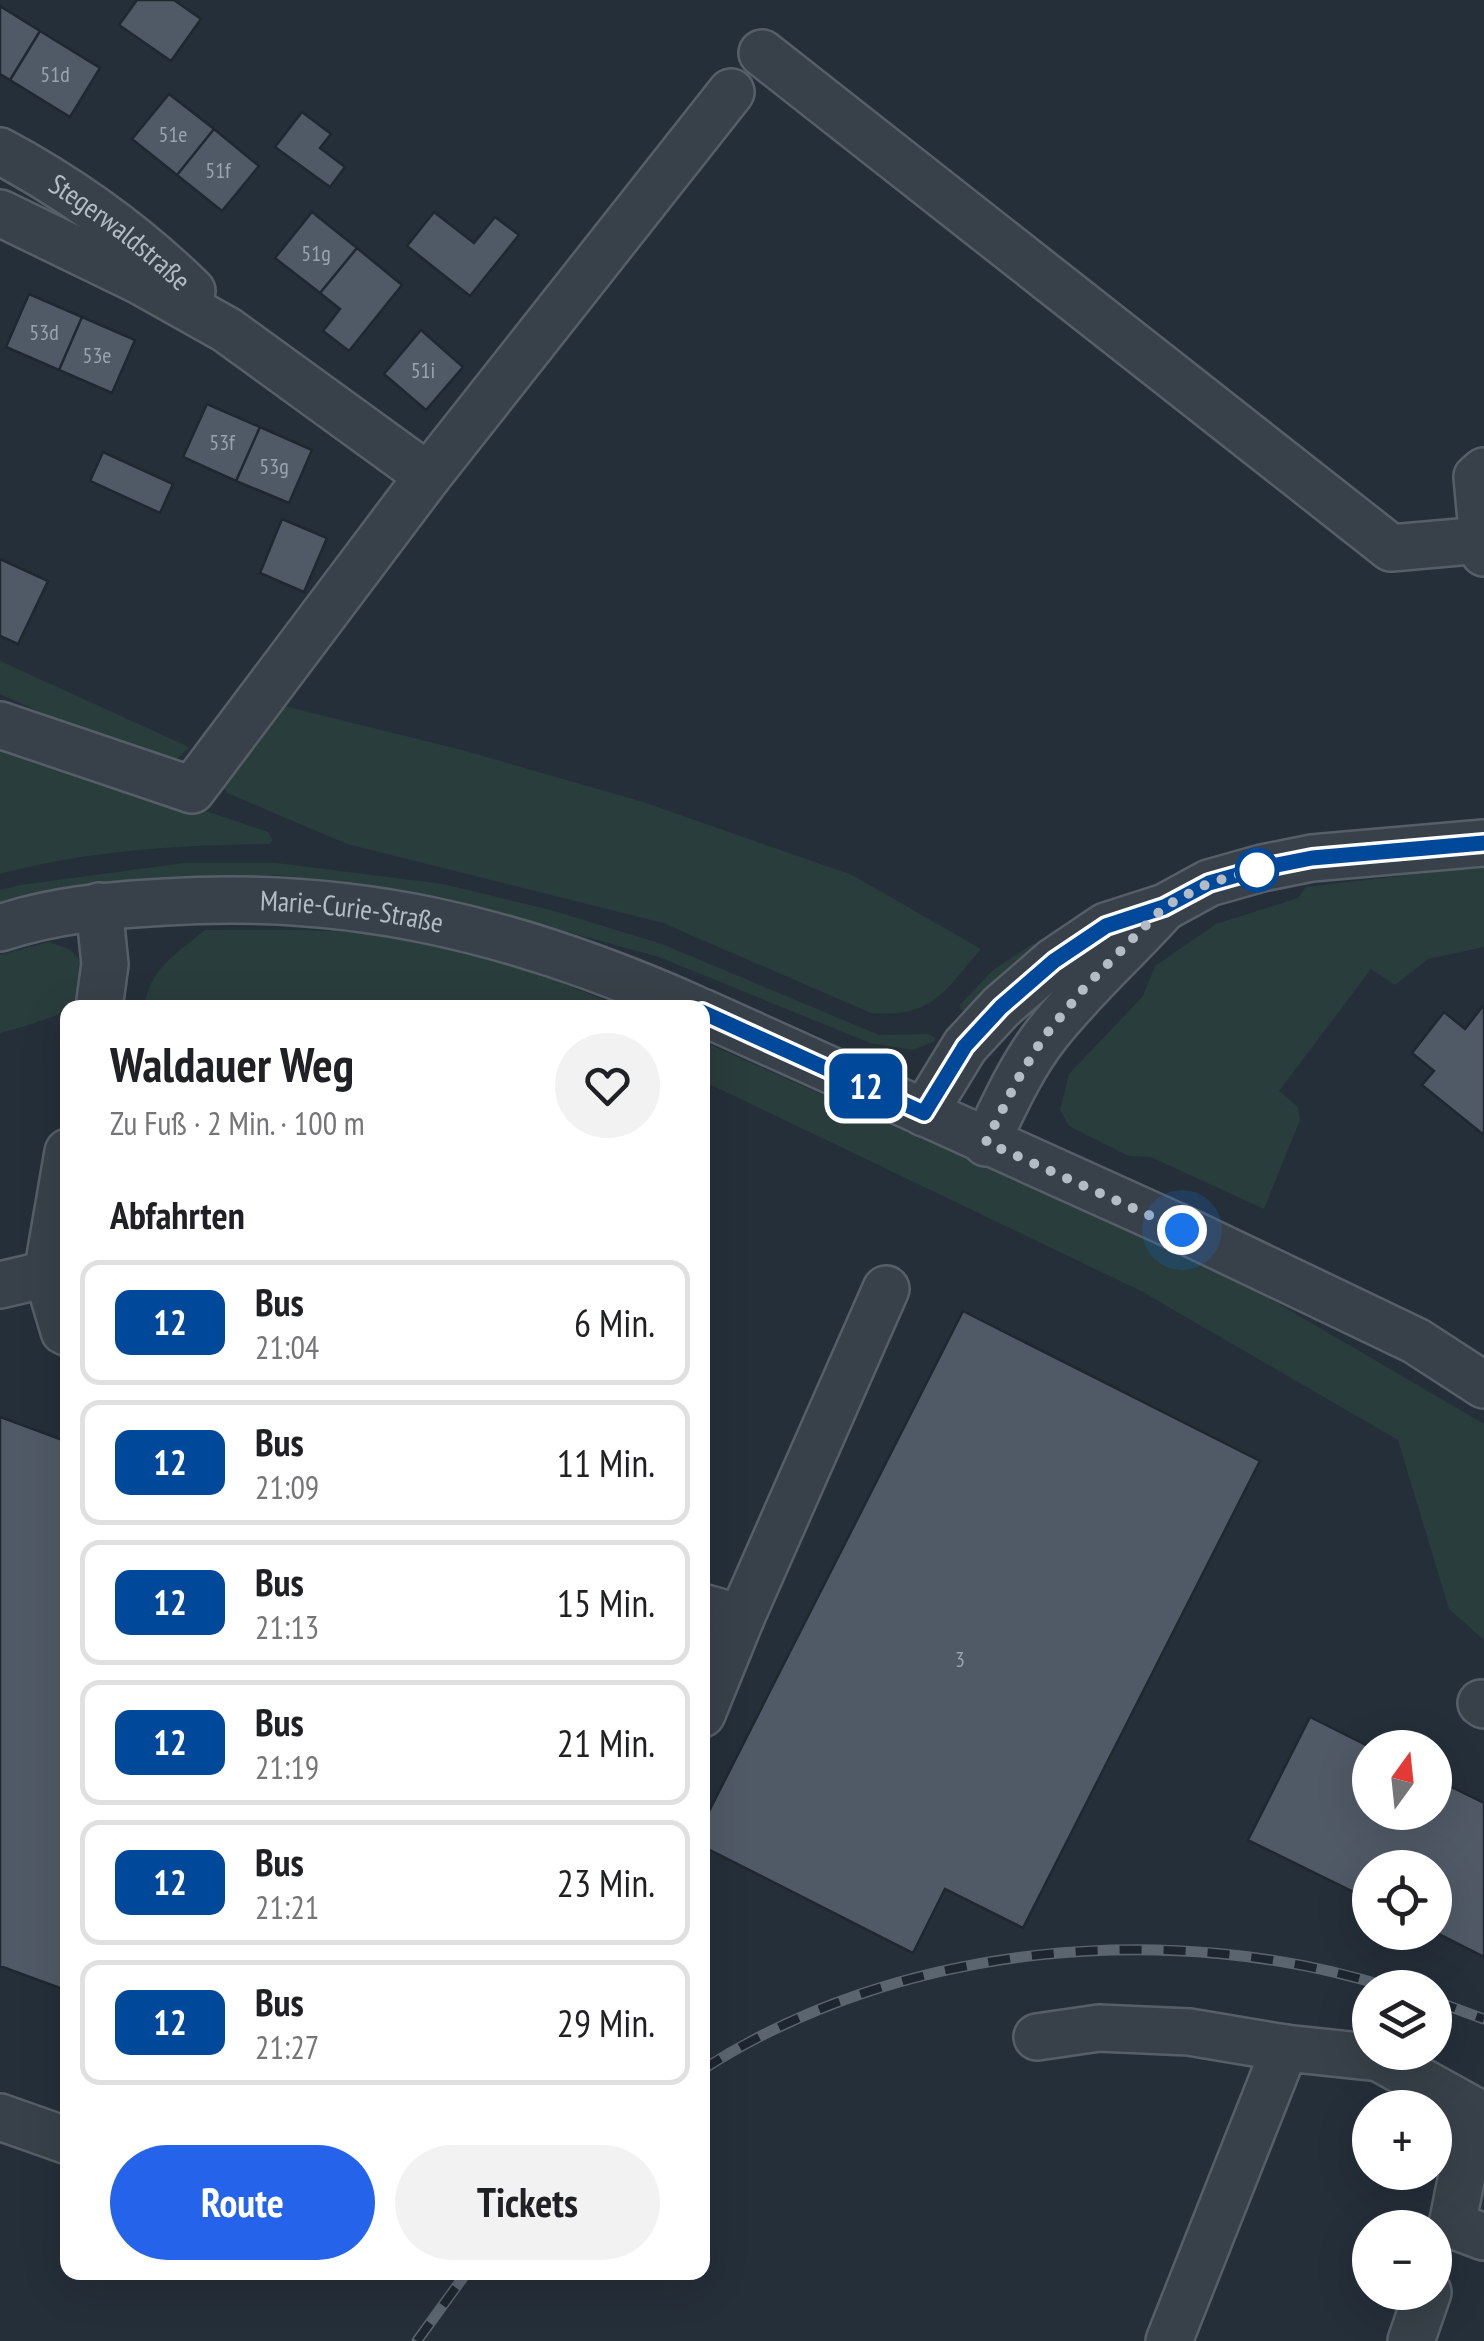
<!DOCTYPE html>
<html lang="de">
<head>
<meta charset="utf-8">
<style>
	:root { --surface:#fff; --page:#f2f2f2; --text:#202124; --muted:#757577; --line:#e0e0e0; --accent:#2563eb }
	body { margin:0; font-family:"PT Sans Narrow",sans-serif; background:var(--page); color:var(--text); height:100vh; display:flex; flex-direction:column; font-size:38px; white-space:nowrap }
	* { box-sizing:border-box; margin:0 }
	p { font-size:32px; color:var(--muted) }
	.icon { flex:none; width:55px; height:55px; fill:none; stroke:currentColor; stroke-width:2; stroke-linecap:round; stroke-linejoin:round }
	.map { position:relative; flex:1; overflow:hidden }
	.panel { position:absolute; left:60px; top:1000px; width:650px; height:1280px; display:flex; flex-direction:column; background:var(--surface); border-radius:20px; box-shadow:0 10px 40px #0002 }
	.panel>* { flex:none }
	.badge { padding:0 20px; border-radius:15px; font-size:35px; line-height:65px }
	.needle { width:65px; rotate:15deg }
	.tools { position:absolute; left:1352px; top:1730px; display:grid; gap:20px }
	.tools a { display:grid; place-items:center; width:100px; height:100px; border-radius:50%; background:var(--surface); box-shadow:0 10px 40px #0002; font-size:50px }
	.you { position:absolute; width:50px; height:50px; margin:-25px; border:8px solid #fff; border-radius:50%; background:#1a73e8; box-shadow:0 0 0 15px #1a73e833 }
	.map>.badge { position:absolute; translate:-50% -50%; box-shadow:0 0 0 5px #fff }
	h2 { padding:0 50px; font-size:38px; line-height:90px }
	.round { display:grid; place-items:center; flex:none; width:105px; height:105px; border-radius:52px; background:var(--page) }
	.summary { display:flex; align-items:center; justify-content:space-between; height:170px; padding:0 50px }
	h1 { font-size:48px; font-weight:600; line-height:75px }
	.action { display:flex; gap:20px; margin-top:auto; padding:20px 50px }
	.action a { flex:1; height:115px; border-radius:60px; background:var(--accent); color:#fff; font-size:40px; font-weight:600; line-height:115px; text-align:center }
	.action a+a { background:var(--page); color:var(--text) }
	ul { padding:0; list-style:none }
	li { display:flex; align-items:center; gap:30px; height:125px; margin:0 20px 15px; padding:0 30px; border:5px solid var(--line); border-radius:20px }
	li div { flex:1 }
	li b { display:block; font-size:38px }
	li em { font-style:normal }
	li .badge { min-width:110px; font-weight:700; text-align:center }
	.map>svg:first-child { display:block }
</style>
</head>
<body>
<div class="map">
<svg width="1484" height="2341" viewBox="0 0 1484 2341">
	<rect width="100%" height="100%" fill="#252f39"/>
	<path fill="#293d3c" d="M0,661L189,747L174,762L160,766L0,694Z
		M280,705L462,750L640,801L852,875L981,949C944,992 933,1018 871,1013L663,923L347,844L227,793L221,781Z
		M0,741L268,832L273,840L270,844C179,845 89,850 0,874Z
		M184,863H277L443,884L551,910L662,944L879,1035L928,1034L935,1038V1041L913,1050L870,1043L659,957L441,897L359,883L276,875L185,877L60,891L0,905V890L20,885Z
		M1484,866V947L1428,959L1395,985L1371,969L1279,1091L1298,1107L1300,1120L1264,1209L1151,1157L1129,1156L1069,1126L1060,1110L1069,1074L1143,996L1155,966L1216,924L1298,898L1306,887Z
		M205,930C274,930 344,928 411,939C484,951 554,980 622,1007L144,1008C149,969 176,954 205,930Z
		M49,942L71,950L83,964L81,994L73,1007C53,1019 25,1026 0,1033V955Z
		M1034,943L1037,949L969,1012L961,1010L960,1005L993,970Z
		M702,1041L1231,1276L1484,1424V1640L1449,1609L1398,1440L1141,1291L703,1081Z"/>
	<path fill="#505a66" stroke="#1f2830" stroke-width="2.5" d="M137,0H174L201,19L171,61L119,25Z
		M0,6L40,31L10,80L0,74Z
		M40,31L100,68L70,117L10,80Z
		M169,94L214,129L177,175L132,139Z
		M302,112L331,134L320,148L345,167L330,187L275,147Z
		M214,129L259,166L222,211L177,175Z
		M312,212L357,248L320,293L275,258Z
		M434,212L474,243L495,217L519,235L470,296L407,246Z
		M357,248L402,285L349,351L323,331L340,309L320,293Z
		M29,294L82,317L59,370L6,347Z
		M82,317L135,340L112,393L59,370Z
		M421,330L463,367L426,410L384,374Z
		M207,404L260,427L236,481L183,457Z
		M260,427L312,450L289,503L236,481Z
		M103,452L173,484L160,513L90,481Z
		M282,519L327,538L304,592L260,573Z
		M0,559L48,581L18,644L0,636Z
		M1483,1006L1484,1007V1135L1422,1085L1434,1071L1412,1053L1444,1012L1465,1029Z
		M963,1311L1260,1461L1023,1928L945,1889L913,1953L702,1846V1825Z
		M0,1417L68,1442V1991L0,1966Z
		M1310,1717L1372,1748L1370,1812H1435V1779L1484,1803V1957L1435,1932V1868H1370V1900L1248,1840Z"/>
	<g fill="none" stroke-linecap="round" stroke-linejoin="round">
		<g stroke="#565f67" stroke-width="50">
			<g id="minor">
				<path d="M762,53L1391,548L1483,540"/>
				<path id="s1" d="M0,151C71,189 135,235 192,291"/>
				<path d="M0,213L138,280L227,330L428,476"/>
				<path d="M1484,471L1477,477L1484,553"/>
				<path d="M0,725L192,790L428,476L731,92"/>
				<path id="s2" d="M0,928C54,910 109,905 166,902C356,890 519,931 693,1008"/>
				<path d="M99,1008L105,964L99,906"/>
				<path d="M702,1012L1182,1229L1416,1341L1484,1385"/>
				<path d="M924,1113L965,1046L1001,1007L1054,961L1106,926L1165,907L1209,883L1262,868L1312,858L1484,843"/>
				<path d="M986,1143C1004,1106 1021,1067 1046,1035C1081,990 1123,953 1161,911"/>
				<path d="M68,1152L47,1274L64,1331L68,1333"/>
				<path d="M0,1285L47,1274"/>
				<path d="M702,1607L741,1618L886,1289"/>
				<path d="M1481,1703L1484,1705"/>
				<path d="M702,1714L741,1618"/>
				<path d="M1037,2037L1099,2028L1189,2032L1285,2048"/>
				<path d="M0,2117L68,2141"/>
				<path d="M1169,2341L1285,2048L1379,2058L1475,2111L1452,2225L1484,2237"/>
				<path d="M1411,2341L1428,2292"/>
			</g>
		</g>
		<use href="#minor" stroke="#384149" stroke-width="45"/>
		<g stroke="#5a6570" stroke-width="11">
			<path id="rail" d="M1435,2001L1484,2019
				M702,2070C898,1943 1171,1918 1391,1988
				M417,2341L467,2272"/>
		</g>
		<use href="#rail" stroke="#1d262e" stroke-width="8" stroke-dasharray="22" stroke-linecap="butt"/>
	</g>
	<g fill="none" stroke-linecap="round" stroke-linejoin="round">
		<g stroke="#fff" stroke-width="22">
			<path id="line" d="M702,1012L924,1113L965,1046L1001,1007L1054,961L1106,926L1164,907L1209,883L1262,868L1312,858L1484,843"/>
		</g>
		<use href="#line" stroke="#00489a" stroke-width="15"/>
		<path stroke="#b3bcc5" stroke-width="10" stroke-dasharray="0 18" d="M1182,1230L986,1142L1018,1079L1043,1038L1086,986L1164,907L1209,883L1262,868L1257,870"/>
	</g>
	<circle fill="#fff" stroke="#00489a" stroke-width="5" cx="1257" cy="870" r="20"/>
	<g text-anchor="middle" stroke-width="9" stroke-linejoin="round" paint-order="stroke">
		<g font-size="22" fill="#9aa4ad">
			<text x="55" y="82">51d</text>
			<text x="173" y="142">51e</text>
			<text x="218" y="178">51f</text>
			<text x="316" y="261">51g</text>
			<text x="44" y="340">53d</text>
			<text x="97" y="363">53e</text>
			<text x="423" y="378">51i</text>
			<text x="222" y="450">53f</text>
			<text x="274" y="474">53g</text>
			<text x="960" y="1667">3</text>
		</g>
		<g font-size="28" fill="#b3bcc5" stroke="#1d262e">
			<text dy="10" stroke="none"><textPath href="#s1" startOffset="145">Stegerwaldstraße</textPath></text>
			<text dy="10" stroke="none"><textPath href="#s2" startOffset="355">Marie-Curie-Straße</textPath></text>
		</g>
	</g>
</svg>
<div class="tools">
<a><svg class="needle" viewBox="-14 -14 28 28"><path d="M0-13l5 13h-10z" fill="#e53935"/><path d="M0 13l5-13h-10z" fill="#757577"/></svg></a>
<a><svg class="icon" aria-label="locate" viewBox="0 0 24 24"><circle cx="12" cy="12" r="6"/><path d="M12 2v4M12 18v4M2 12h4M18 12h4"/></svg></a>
<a><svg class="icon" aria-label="layers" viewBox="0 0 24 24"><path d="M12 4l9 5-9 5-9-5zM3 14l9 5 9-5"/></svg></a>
<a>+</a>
<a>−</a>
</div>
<div class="you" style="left:1182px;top:1230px"></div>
<b class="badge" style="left:866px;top:1086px;background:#00489a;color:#fff">12</b>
<section class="panel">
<div class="summary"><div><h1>Waldauer Weg</h1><p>Zu Fuß · 2 Min. · 100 m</p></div><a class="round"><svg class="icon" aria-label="heart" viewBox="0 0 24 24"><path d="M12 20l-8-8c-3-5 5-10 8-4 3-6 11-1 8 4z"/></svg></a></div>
<h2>Abfahrten</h2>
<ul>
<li><span class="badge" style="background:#00489a;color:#fff">12</span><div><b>Bus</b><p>21:04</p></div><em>6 Min.</em></li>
<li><span class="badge" style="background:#00489a;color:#fff">12</span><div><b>Bus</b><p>21:09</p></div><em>11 Min.</em></li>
<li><span class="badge" style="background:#00489a;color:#fff">12</span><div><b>Bus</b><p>21:13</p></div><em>15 Min.</em></li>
<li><span class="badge" style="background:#00489a;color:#fff">12</span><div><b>Bus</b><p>21:19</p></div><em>21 Min.</em></li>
<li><span class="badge" style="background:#00489a;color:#fff">12</span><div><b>Bus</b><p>21:21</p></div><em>23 Min.</em></li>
<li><span class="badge" style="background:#00489a;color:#fff">12</span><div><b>Bus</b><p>21:27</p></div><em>29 Min.</em></li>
</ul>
<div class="action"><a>Route</a><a>Tickets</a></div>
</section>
</div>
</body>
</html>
